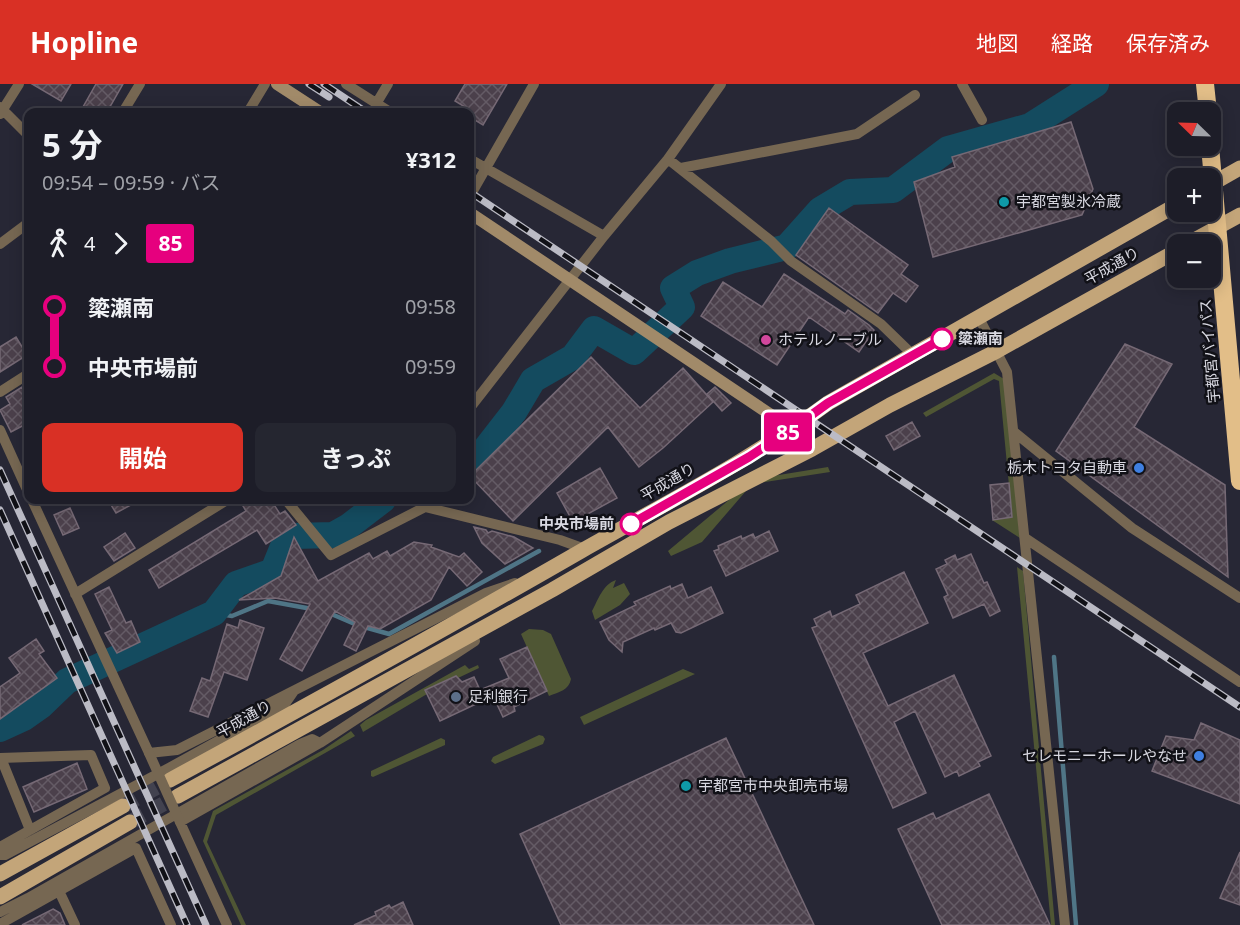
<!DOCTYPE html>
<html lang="ja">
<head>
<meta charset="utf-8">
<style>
	:root { --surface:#1d1d28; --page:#252630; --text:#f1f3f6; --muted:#a0a2a8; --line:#3b3b45; --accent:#d93025 }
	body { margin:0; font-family:"Noto Sans","Noto Sans JP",sans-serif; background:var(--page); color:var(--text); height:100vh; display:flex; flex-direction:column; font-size:22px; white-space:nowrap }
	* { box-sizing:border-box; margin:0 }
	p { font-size:20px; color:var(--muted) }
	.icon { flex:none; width:33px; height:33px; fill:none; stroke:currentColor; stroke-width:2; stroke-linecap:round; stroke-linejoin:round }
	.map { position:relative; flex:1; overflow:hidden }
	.side { position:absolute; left:24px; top:24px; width:450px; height:396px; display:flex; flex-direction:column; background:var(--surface); border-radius:12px; box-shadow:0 3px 15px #0003,0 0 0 2px var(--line) }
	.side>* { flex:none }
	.badge { padding:0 12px; border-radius:4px; font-size:21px; line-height:39px }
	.needle { width:39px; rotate:293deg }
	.buttons { position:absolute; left:1167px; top:18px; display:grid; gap:12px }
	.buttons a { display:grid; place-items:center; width:54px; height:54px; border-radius:12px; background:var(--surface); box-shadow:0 3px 15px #0003,0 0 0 2px var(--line); font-size:30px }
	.map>.badge { position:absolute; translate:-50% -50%; box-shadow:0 0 0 3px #fff }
	.legs { display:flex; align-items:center; gap:9px; height:66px; padding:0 18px; font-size:20px }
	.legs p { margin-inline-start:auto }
	.headline { display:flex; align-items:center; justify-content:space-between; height:102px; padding:0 18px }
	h1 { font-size:33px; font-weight:700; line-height:45px }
	.primary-button { display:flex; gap:12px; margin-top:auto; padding:12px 18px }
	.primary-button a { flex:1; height:69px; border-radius:12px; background:var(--accent); color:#fff; font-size:24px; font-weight:700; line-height:69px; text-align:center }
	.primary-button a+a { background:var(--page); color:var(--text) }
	ul { padding:0 18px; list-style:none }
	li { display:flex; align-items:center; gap:21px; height:60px; font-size:22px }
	li i { display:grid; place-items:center; width:9px; height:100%; margin:0 8px; background:currentColor }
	li i::after { content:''; width:15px; height:15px; margin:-8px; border:4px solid; border-radius:50%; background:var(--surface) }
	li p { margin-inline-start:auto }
	li:first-child i { background:linear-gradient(#0000 50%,currentColor 0) }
	li:last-child i { background:linear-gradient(currentColor 50%,#0000 0) }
	header { display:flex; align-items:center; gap:36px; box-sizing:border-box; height:84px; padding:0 30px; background:var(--accent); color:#fff }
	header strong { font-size:28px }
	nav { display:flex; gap:33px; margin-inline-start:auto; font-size:21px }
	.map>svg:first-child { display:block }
</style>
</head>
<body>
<header>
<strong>Hopline</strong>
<nav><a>地図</a><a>経路</a><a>保存済み</a></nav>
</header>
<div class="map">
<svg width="1240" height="841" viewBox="0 0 1240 841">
	<defs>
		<pattern id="building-cross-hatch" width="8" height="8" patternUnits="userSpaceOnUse" patternTransform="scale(1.5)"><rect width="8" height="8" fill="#4b404b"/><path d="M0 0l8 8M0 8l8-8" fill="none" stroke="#645b65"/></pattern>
	</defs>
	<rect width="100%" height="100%" fill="#272735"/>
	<path fill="#4f5634" d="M994,289L1004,295L1020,454L992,436L1012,433L999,297L994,295L926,333L923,329Z
		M828,383L830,388L752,400L702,458L671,472L668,467L754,395Z
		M1017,483L1023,487L1055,841H1051Z
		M616,496L613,504L624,499L630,510L620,521L595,536L592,527C598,516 603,500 616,496Z
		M529,545L543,546L551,550L571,595C569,606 559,608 549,612L521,550Z
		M465,581L469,585L478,581L479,584L458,594L455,592L426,606L427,610L363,648L360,641L366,636Z
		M683,585L695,590L584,641L580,633Z
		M351,647L355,652L216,731L207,758L246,841H241L203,757L213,727L323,666Z
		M539,651L543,652L545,655L543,660L495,680L491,677L493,673Z
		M441,654L445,656V661L373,693L371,692V687Z"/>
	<path fill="#144b5f" stroke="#4f7586" stroke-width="1.5" d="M66,594L70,605C48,624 27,639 0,650V640C26,629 43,610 66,594Z"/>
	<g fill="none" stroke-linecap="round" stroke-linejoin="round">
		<path stroke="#4f7586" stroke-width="4.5" d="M214,529L232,532L268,517L312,525
			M329,529L357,541L389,550L539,467
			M1054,573L1076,841"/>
		<path stroke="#144b5f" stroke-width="26" d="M470,378L479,373L514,328L533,296L573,273L594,245L634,268L682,223L673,204L697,189L730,177L787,163L820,126L850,108L893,106L948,65L1030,42L1096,0
			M0,645L24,634L41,622L67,597L214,529L236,500L273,487L284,460L294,452L333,451L349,442L383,416"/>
	</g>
	<path fill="url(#building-cross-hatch)" stroke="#766975" stroke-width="1.5" d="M32,0H71L61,17Z
		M96,0H123L107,28H92L83,23Z
		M465,0H507L483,41L470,33V26L455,17Z
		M1071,38L1093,105L1082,131L933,173L914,98L955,83L952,73Z
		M829,124L908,181L901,190L918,202L906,218L893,209L878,229L796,171Z
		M784,190L845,230L848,226L869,241L874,246L859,268L809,233L777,281L701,232L723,198L762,223Z
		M16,253L27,271L0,288V263Z
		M1125,260L1172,280L1134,343L1225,401L1228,493L1056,367Z
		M591,273L640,324L683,284L713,318L663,364L639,383L608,343L513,437L470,392Z
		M22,303L28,313V339L11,348L0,326L10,320L6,313Z
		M715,303L731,319L722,327L707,310Z
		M912,338L920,352L894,366L886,352Z
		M600,384L617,414L573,438L557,409Z
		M1009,399L1012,433L993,436L990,401Z
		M108,416H140L116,429Z
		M252,416H271L280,430L285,427L296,441L266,460L257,446L159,504L149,486L246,427L243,422Z
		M70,424L79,444L63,451L54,431Z
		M474,443L486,446L488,449L492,447L514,453L533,464L505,480L482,459Z
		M769,447L778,467L726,492L714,467L719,465L718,462L741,452L742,455L753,450L755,454Z
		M125,449L135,464L114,477L104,463Z
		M294,453L318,497L369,469L373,475L387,467L390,472L414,458L432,461L431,463L459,473L464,469L482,488L467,502L449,483L431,516L380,545L368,542L356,567L344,561L355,538L335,527L302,587L280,575L310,520L275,514L239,516L281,492Z
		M971,470L984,499L987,498L1000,527L990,532L984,520L953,534L944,513L948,511L936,485L947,480L945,476L955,471L957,476Z
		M904,488L928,539L863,569L888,622L954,591L991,672L978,678L980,682L959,692L957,687L945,693L915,627L894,638L926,709L893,724L812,544L817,542L814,535L830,527L832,533L860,520L856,511Z
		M682,500L688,514L711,503L723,529L681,549L676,548L671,539L655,546L654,544L623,558L622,568L609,556L600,538L636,521L634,518L670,502L671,505Z
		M109,503L126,539L131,537L140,558L117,569L105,549L112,546L95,510Z
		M240,536L264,544L247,596L224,588L208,633L190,627L202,594L210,597L227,540L238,544Z
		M36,555L44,567L39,570L57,594L0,635V603L20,589L9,574Z
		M527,563L547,607L514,623L515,627L503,633L493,612L440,637L425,606L456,592L462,598L474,593L480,606L509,594L500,575Z
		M1201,639L1240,656V720L1152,687L1166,652L1194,656Z
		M726,654L814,841H561L520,750Z
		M77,679L87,705L34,728L23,703Z
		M989,710L1050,841H942L898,745L933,729L936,735Z
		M1240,768V821L1220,814Z
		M403,818L413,841H354L376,831L375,828L389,821L391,824Z
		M53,825L60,829L65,841H22Z"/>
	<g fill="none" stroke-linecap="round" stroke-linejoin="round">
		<path stroke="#42424f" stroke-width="15" stroke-dasharray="15 8" stroke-linecap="butt" d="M123,722L170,696
			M130,738L178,712"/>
		<path stroke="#766752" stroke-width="10" d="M346,0L390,28
			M962,0L982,36
			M376,20L388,0
			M0,23L28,51
			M123,28L140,0
			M248,28L265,0
			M0,30L19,0
			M470,75L604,152
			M668,75L771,157L791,177L881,240L913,271
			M681,84L857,50L915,11
			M470,112L534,0
			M0,160L28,139
			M979,234L1007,288L1065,841
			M0,308L28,290
			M470,324L604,152L668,75L721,0
			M0,346L28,408
			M1014,348L1132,444L1240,514
			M32,416L149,669L177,666L486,509L515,499
			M286,416L331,471L425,423L560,456L585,465
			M1025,454L1240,598
			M75,510L227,416
			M0,674L91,671L105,704L0,763
			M1,674L30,746
			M0,771H5L169,684L285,620L294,607
			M59,807L75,841
			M0,828L28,814L300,660L312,655L320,659
			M0,840L136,764L171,841
			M227,841L180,738L320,659L475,557"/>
		<path stroke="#a18a69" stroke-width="12" d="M277,0L320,28
			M470,129L792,345"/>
		<path stroke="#c3a579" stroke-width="15" d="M1210,101L1240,84
			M1187,160L1240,131
			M170,696C308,621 446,545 583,466C666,419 751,376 828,319L1178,120
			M178,712L552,506L669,438L812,365L890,321L997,267L1178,166
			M0,790L123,722
			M0,813L130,738"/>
		<path stroke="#e2be88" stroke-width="18" d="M1205,0L1208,28
			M1210,62L1240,397"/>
		<g stroke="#bbbbc5" stroke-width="7">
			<path id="rail" d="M309,0L329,13
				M324,0L366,28
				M470,108L1240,623
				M0,386L206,841
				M0,426L187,841"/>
		</g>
		<use href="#rail" stroke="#111117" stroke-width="4.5" stroke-dasharray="14" stroke-linecap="butt"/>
		<path stroke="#766752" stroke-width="10" d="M149,669L180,738"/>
	</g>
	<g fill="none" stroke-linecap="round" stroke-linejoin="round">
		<g stroke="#fff" stroke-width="14">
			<path id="line-1" d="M631,440L749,373L792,345L828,319L942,255"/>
		</g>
		<use href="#line-1" stroke="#e6007e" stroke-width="9"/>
	</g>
	<g fill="#0f9aa8" stroke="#111117" stroke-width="2">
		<circle cx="1004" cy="118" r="6"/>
		<circle cx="686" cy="702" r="6"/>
	</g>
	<g fill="#fff" stroke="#e6007e" stroke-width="3">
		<circle cx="942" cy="255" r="10"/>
		<circle cx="631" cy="440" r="10"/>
	</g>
	<circle fill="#d1479c" stroke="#111117" stroke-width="2" cx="766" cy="256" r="6"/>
	<g fill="#3f7fe0" stroke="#111117" stroke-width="2">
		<circle cx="1139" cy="384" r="6"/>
		<circle cx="1199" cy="672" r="6"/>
	</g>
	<circle fill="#5c6f8a" stroke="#111117" stroke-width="2" cx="456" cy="613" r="6"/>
	<g text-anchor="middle" stroke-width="5" stroke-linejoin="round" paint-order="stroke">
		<g font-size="15" fill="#d8d8e1" stroke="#111117" text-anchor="start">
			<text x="1016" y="123">宇都宮製氷冷蔵</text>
			<text x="778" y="261">ホテルノーブル</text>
			<text x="1127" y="389" text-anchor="end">栃木トヨタ自動車</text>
			<text x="468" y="618">足利銀行</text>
			<text x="1187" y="677" text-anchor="end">セレモニーホールやなせ</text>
			<text x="698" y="707">宇都宮市中央卸売市場</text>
		</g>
		<g font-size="15" fill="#d8d8e1" stroke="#111117">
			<text transform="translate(1112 182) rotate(-29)" y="5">平成通り</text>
			<text transform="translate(1210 267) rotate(-95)" y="5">宇都宮バイパス</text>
			<text transform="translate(668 398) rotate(-30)" y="5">平成通り</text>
			<text transform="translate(244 635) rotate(-29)" y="5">平成通り</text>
		</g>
		<g font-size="15" font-weight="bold" fill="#d8d8e1" stroke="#111117" text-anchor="start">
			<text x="958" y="260">簗瀬南</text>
			<text x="614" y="445" text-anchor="end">中央市場前</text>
		</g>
	</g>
</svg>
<div class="buttons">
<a><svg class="needle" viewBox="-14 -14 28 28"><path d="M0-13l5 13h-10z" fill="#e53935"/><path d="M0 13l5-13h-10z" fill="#a0a2a8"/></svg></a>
<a>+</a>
<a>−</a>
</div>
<b class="badge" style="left:788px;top:348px;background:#e6007e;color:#fff">85</b>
<section class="side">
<div class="headline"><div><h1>5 分</h1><p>09:54 – 09:59 · バス</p></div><b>¥312</b></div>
<div class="legs"><svg class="icon" aria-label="walk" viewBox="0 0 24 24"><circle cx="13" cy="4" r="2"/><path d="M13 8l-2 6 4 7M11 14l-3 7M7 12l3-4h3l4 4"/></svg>4<svg class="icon" aria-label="forward" viewBox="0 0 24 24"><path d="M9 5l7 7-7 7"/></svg><b class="badge" style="background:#e6007e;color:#fff">85</b></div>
<ul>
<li><i style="color:#e6007e"></i><b>簗瀬南</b><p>09:58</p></li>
<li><i style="color:#e6007e"></i><b>中央市場前</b><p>09:59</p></li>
</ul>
<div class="primary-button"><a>開始</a><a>きっぷ</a></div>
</section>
</div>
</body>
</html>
